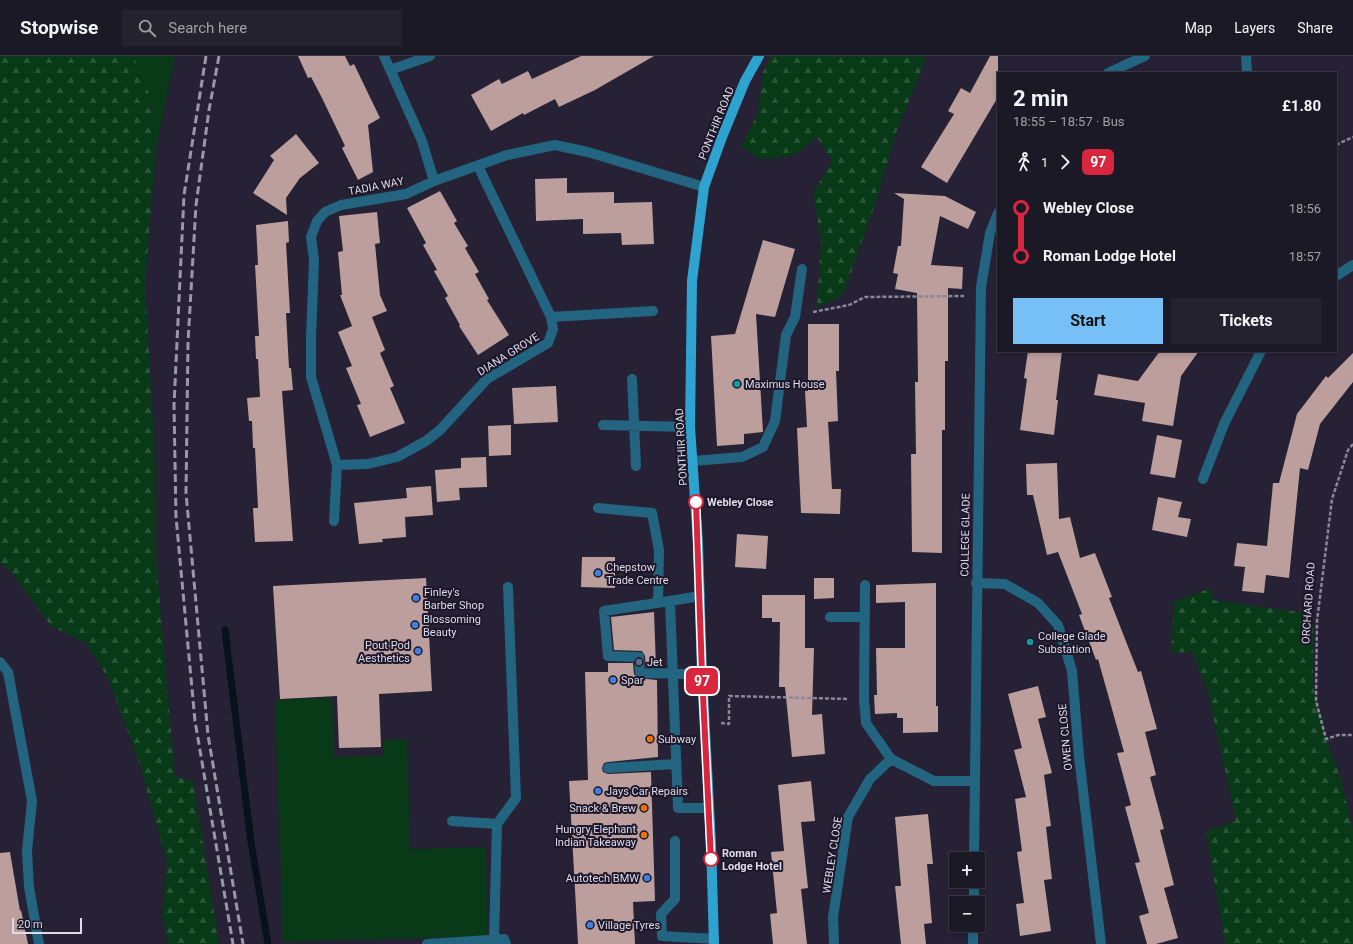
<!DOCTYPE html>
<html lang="en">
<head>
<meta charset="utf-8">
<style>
	:root { --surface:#1c1927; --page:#25222f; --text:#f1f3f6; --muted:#a0a0a7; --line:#3a3844; --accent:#77c0f7 }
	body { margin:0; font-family:Roboto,sans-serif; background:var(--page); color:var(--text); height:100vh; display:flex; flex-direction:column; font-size:15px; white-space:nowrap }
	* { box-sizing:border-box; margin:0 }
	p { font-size:13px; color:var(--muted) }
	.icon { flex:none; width:22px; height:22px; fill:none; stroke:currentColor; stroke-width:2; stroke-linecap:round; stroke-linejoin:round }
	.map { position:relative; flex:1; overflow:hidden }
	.details { position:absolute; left:997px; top:16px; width:340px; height:280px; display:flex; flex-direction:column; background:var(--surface); border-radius:0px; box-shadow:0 2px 6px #0003,0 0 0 1px var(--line) }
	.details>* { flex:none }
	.badge { padding:0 8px; border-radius:6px; font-size:14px; line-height:26px }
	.controls { position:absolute; left:949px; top:796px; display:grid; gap:8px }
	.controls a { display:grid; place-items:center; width:36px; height:36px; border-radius:0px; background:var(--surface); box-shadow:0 2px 6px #0003,0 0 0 1px var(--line); font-size:20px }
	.scale { position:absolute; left:12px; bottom:10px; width:70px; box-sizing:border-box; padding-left:4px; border:2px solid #dfdbe9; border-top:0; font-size:11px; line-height:14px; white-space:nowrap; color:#dfdbe9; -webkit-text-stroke:3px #1d172a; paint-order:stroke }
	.map>.badge { position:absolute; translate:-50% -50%; box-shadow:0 0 0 2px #fff }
	.legs { display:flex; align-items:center; gap:6px; height:44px; padding:0 16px; font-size:13px }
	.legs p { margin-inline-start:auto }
	.head { display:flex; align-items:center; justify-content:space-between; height:68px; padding:0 16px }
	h1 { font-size:22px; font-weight:700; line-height:30px }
	.button { display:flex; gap:8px; margin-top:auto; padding:8px 16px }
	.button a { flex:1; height:46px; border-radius:0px; background:var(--accent); color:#111; font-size:16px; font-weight:700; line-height:46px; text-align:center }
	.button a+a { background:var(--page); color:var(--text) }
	ul { padding:0 16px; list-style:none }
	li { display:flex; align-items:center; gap:14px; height:48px; font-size:15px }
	li i { display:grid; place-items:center; width:6px; height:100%; margin:0 5px; background:currentColor }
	li i::after { content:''; width:10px; height:10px; margin:-5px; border:3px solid; border-radius:50%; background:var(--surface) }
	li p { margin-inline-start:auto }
	li:first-child i { background:linear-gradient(#0000 50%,currentColor 0) }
	li:last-child i { background:linear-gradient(currentColor 50%,#0000 0) }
	header { display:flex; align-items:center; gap:24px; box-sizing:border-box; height:56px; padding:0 20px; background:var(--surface); border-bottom:1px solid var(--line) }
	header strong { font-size:19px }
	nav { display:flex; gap:22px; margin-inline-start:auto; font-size:14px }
	.search { width:280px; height:36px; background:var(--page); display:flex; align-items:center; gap:10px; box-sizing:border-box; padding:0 14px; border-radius:0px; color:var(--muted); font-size:15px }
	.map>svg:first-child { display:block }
</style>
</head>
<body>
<header>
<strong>Stopwise</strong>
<div class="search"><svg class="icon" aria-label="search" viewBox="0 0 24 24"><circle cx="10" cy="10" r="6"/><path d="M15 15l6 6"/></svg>Search here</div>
<nav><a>Map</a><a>Layers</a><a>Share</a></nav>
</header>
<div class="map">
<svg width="1353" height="888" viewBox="0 0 1353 888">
	<defs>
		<pattern id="forest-firs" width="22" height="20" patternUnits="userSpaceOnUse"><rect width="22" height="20" fill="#083a18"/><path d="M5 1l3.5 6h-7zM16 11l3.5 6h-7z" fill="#2c563a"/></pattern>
	</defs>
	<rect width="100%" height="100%" fill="#262134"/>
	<path fill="#083a18" d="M134,0H175L156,92L152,45Z
		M332,642L334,701L384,700V684L407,683L410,793L485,791L488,880L283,886L275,644Z"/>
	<path fill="url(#forest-firs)" d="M0,0H134L152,45L156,92L145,227L155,403L156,503L175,721L193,725L219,888H168L162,856L167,807L140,709L108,622L86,587L51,570L14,519L0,507Z
		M771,0H925L924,8L896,77L874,152L843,239L817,252L821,184L813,137L832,105L817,81L793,100L760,103L741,90L758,57L763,16Z
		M1211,532L1213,544L1313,558V630L1326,683L1341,723L1353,775V888H1225L1206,776L1236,764L1207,632L1192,596L1171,597L1174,546Z"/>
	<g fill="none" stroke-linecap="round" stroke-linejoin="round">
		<path stroke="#06131a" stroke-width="7" d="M225,574L251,786L268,888"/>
	</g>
	<path fill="#bc9e9c" d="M298,0H345L350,10L354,8L380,62L368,69L373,116L358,124L342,92L345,90L322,42L311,21L308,22Z
		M581,0H654L595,34L559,51L555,43L524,59L523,57L491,75L471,39L499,23L502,28L528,15L532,23Z
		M990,0H998V41L947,127L921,111L954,58L948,55L961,32L970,37Z
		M296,78L319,107L300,122L286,142L287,159L253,137L274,104L270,100Z
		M567,122V137L614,136V147L652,146L654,188L622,189L621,177L583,178V163L536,165L535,123Z
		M440,135L457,165L454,167L468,190L465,192L479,216L475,218L489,243L487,244L509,279L478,299L459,270L460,269L445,242L448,240L434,215L437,214L423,189L426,187L407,152Z
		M894,137L945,140L976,156L968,173L940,160L931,209L963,211L962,233L948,232V305H945V374H942V497L912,496L911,398H916L915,326H918L917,237L895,233L898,218L893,217L898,190H901L904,143Z
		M377,156L380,187L375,188L380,239L387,255L372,261L385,294L380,297L394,330L390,332L405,367L370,381L357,349L361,348L346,312L352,310L338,276L352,270L340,239H342L338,196L343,195L339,160Z
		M288,165L289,186L286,187L290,257H286L289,312H291L293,334L282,335L293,485L255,486L253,452H258L255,392H253L252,365H249L247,342L260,341L258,303H256L255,280H259L255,209H258L256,169Z
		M763,184L795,193L775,261L756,258L763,376L744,378V388L717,390L711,280L735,278Z
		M808,268H839V315H836L838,365L828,366L832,433H841L840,458L801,457L797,372L807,371L805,335H808Z
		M1028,295H1062L1056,344H1058L1054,379L1020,374L1027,323L1024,322Z
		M1160,295H1199L1181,320L1173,370L1142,365L1145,347L1094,339L1098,318L1138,325Z
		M1353,297V326L1320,368L1308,414L1300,412L1289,522L1266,519L1264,537L1242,535L1245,511L1234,510L1237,487L1267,490L1273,427H1279L1297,358L1326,320L1328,322Z
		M556,330L558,366L514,368L512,332Z
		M511,369V399L489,400L488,370Z
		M1157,379L1182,384L1175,422L1150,418Z
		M486,401L487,431L459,432L460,444L437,446L435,414L461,412V402Z
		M1057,407L1059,463L1070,461L1080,502L1095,497L1112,541L1109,542L1138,616L1141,615L1157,673L1145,676L1156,719L1150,721L1164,773L1160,774L1174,829L1164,832L1178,882L1156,888H1147L1139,860L1149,857L1135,807L1140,806L1125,751L1131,749L1117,697L1124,696L1098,603L1096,604L1079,559L1082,558L1058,496L1047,499L1033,439H1027L1026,408Z
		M431,430L433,459L405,461L406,481L382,483L383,486L359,488L354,447L407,442L406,432Z
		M1158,441L1182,446L1178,461L1191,463L1187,481L1152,474Z
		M737,478L768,480L766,513L735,511Z
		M582,501H615V532L581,531Z
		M426,522L432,635L379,638L381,691L339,692L337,640L280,643L273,530Z
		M814,522H834V542L814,543Z
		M936,527V650H938V676L903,677V662H897V657L875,658L874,639H877L876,592H905V546L876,547V529Z
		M762,539H805V592H814L812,659L822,658L825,698L792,701L785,631H779L780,566H772V562H762Z
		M654,556L656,611H646L645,600L642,595L614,594L611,561Z
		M608,607H633L634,618L637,622L657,624L658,701L608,706L604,707L602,712L603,716L608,718L651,716L655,845L633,846L635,888H578L569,725L588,724L585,616H608Z
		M1038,630L1046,661L1038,663L1052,717L1044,719L1051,770L1046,771L1052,823L1044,824L1051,875L1020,880L1016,848L1024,847L1017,796L1022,795L1015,743L1026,741L1014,694L1022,692L1008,638Z
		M811,725L815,765L801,766L808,832L801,833L807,888H773L770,858L777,857L771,796L784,795L778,729Z
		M928,758L933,808H927L932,867L924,868L926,888H901L895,830H901L895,761Z
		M10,796L20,855L21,854L28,888H0V797Z"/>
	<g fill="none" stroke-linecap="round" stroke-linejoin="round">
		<path stroke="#8b8797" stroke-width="2.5" stroke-dasharray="4 2" stroke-linecap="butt" d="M1336,89L1353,81
			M813,256L849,249L865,241L964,240
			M1353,388L1348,394L1332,443L1317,565L1316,645L1326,683L1338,679H1353
			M721,667L729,668V640L848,643"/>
		<path stroke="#236581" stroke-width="10" d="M384,0L422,85L434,125
			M1246,0L1247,17
			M390,14L430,0
			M1108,17L1145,0
			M1336,220L1353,209
			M551,261L653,255
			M632,323L636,410
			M603,369L690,371
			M693,405L742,401L763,391L775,365L786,279L795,261L802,213
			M337,409L368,408L397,401L426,385L440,374L487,323L548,287L553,273L551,261L478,110
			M1203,423L1224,368L1261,295
			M598,452L652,457L659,494L658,547
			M334,465L337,409L311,321V282L314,204L311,181L317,165L325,156L341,149L406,138L434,125L507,99L555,89L588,96L704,131
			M976,527L1005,528L1038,547L1058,569L1072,615L1079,700L1101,888
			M865,529L864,643L866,667L891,703L934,725H975
			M700,540L670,545L678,752H708
			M670,545L604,555L608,600L639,601L640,617L702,618
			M830,561H864
			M0,606L8,616L32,745L27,795L29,831L39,888
			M608,712L676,708
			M452,765L497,768L494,884
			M497,768L516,742L508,531
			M675,785V843L661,858L662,880L714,883
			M974,803L981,231L990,177L998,157
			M974,847V825
			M427,888L504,883L506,888
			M834,888L833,861L848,761L870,723L891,703
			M973,888V869"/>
		<path stroke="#2fa3d0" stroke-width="10" d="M714,888L711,787L702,618L698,487L690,371L692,225L704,131L722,81L745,25L759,0"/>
		<path stroke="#9b97a7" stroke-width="3" stroke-dasharray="8 4" stroke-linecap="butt" d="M206,0L184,139L174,349L176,461L195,665L233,888
			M219,0L209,54L196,149L188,286L186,437L208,679L243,888"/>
	</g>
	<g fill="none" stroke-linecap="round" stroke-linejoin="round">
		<g stroke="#fff" stroke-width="9">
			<path id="line-1" d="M696,446L702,618L711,803"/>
		</g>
		<use href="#line-1" stroke="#d7263d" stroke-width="6"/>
	</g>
	<g fill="#0f9aa8" stroke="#1d172a" stroke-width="1.5">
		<circle cx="737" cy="328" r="4"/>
		<circle cx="1030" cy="586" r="4"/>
	</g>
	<g fill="#fff" stroke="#d7263d" stroke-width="2">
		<circle cx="696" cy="446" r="7"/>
		<circle cx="711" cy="803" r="7"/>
	</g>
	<g fill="#3f7fe0" stroke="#1d172a" stroke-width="1.5">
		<circle cx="598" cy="517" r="4"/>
		<circle cx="416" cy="542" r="4"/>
		<circle cx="415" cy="569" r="4"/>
		<circle cx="418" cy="595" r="4"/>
		<circle cx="613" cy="624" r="4"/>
		<circle cx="598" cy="735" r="4"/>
		<circle cx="647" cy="822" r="4"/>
		<circle cx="590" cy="869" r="4"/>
	</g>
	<circle fill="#5c6f8a" stroke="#1d172a" stroke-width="1.5" cx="639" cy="606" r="4"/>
	<g fill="#e8710a" stroke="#1d172a" stroke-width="1.5">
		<circle cx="650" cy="683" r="4"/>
		<circle cx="644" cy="752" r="4"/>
		<circle cx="644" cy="779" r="4"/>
	</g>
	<g text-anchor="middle" stroke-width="4" stroke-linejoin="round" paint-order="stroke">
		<g font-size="11" fill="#dfdbe9" stroke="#1d172a">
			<text transform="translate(716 67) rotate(-68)" y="4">PONTHIR ROAD</text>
			<text transform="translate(376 130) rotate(-11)" y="4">TADIA WAY</text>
			<text transform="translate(508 298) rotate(-32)" y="4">DIANA GROVE</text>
			<text transform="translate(681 391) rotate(-93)" y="4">PONTHIR ROAD</text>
			<text transform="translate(965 479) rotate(-89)" y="4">COLLEGE GLADE</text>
			<text transform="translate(1308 547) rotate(-86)" y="4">ORCHARD ROAD</text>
			<text transform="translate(1065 681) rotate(-95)" y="4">OWEN CLOSE</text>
			<text transform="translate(832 799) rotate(-81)" y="4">WEBLEY CLOSE</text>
		</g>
		<g font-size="11" fill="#dfdbe9" stroke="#1d172a" text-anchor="start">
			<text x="745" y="332">Maximus House</text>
			<text x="606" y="515">Chepstow<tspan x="606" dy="13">Trade Centre</tspan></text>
			<text x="424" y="540">Finley's<tspan x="424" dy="13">Barber Shop</tspan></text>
			<text x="423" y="567">Blossoming<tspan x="423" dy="13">Beauty</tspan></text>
			<text x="1038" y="584">College Glade<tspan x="1038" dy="13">Substation</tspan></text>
			<text x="410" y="593" text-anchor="end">Pout Pod<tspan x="410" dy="13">Aesthetics</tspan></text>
			<text x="647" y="610">Jet</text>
			<text x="621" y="628">Spar</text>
			<text x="658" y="687">Subway</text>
			<text x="606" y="739">Jays Car Repairs</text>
			<text x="636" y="756" text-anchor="end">Snack &amp; Brew</text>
			<text x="636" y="777" text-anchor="end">Hungry Elephant<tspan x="636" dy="13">Indian Takeaway</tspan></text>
			<text x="639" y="826" text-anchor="end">Autotech BMW</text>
			<text x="598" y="873">Village Tyres</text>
		</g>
		<g font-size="11" font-weight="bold" fill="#dfdbe9" stroke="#1d172a" text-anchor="start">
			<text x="707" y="450">Webley Close</text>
			<text x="722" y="801">Roman<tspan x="722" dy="13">Lodge Hotel</tspan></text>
		</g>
	</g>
</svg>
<div class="controls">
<a>+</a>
<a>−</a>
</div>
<div class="scale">20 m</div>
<b class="badge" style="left:702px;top:625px;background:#d7263d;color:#fff">97</b>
<section class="details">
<div class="head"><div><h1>2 min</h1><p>18:55 – 18:57 · Bus</p></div><b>£1.80</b></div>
<div class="legs"><svg class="icon" aria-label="walk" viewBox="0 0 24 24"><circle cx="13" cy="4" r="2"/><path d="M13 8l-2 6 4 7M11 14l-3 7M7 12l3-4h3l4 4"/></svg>1<svg class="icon" aria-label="forward" viewBox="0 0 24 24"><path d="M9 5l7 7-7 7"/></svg><b class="badge" style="background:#d7263d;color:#fff">97</b></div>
<ul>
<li><i style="color:#d7263d"></i><b>Webley Close</b><p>18:56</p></li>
<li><i style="color:#d7263d"></i><b>Roman Lodge Hotel</b><p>18:57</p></li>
</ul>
<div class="button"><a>Start</a><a>Tickets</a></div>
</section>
</div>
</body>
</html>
